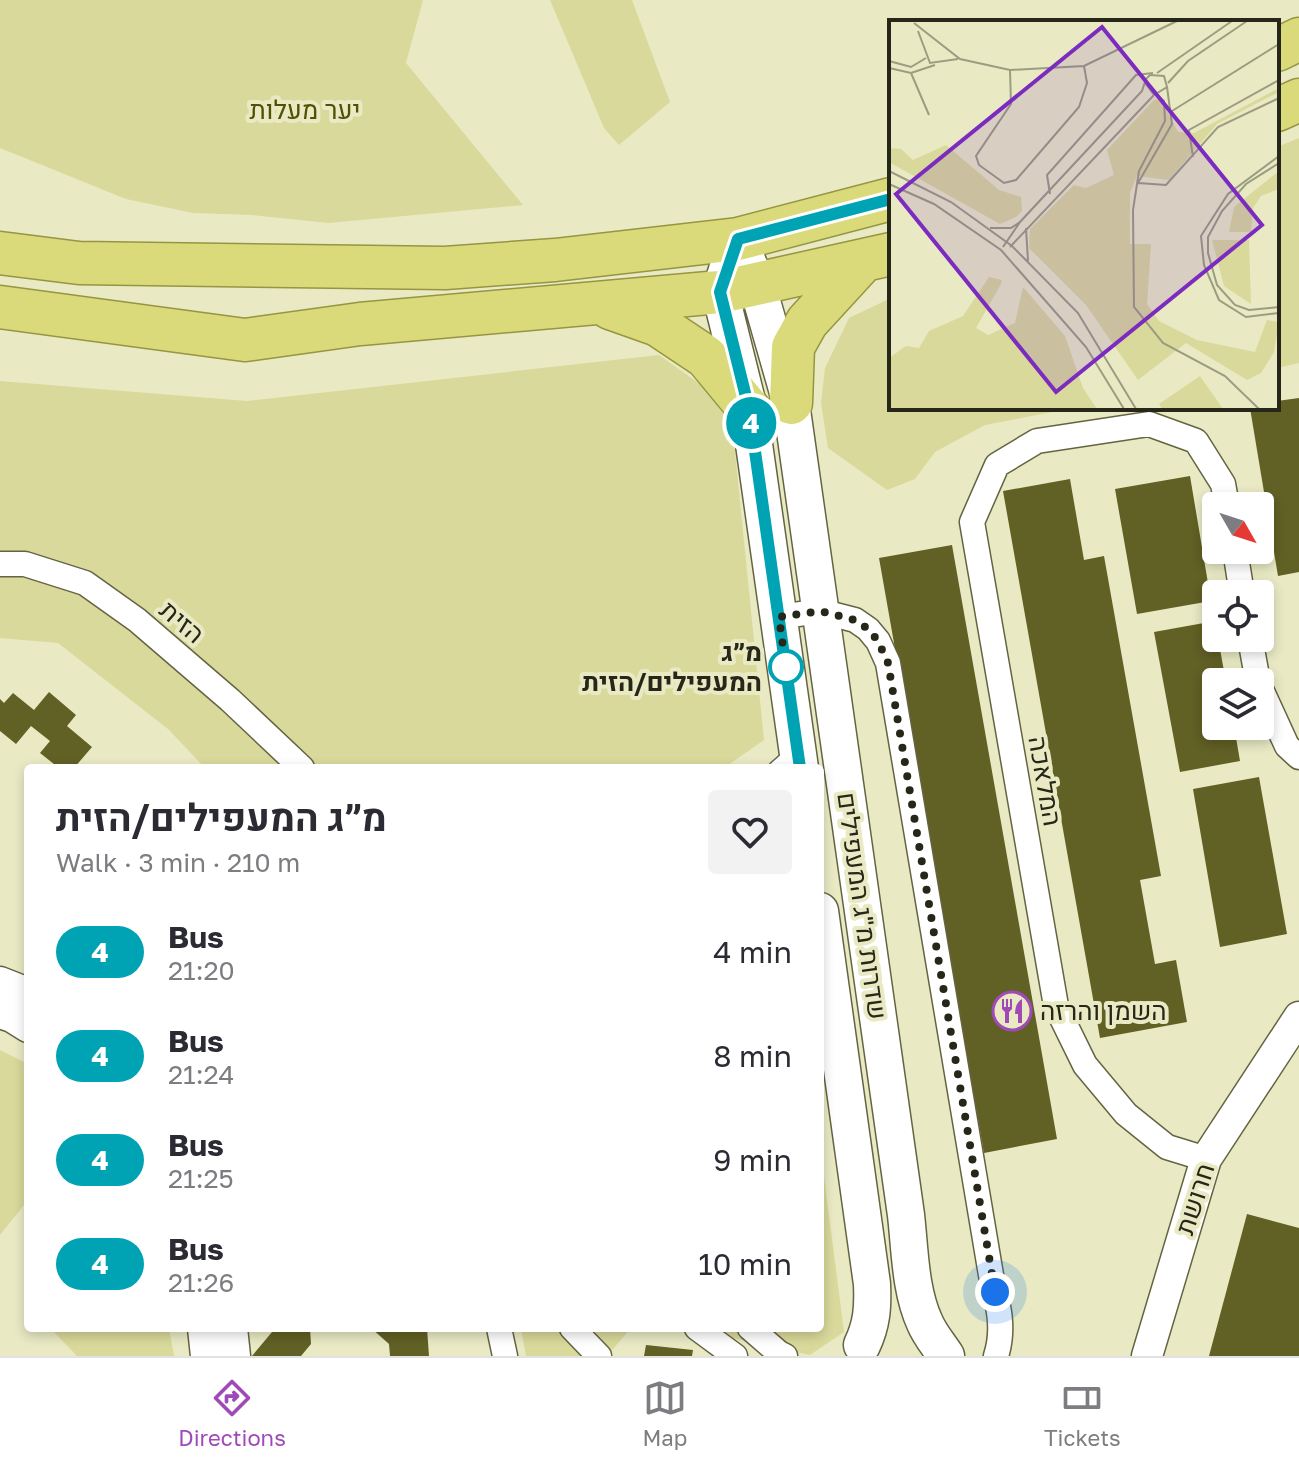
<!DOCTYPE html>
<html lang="en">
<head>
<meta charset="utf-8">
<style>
	:root { --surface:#fff; --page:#f2f2f3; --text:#2b2b33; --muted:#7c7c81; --line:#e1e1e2; --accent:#a04ab8 }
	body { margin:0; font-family:"Golos Text",Heebo,sans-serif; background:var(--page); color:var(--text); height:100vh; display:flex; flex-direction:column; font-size:30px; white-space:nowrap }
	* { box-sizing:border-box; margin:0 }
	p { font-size:26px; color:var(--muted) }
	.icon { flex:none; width:44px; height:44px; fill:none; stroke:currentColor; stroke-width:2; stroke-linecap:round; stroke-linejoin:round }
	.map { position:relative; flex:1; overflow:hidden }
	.side { position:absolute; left:24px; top:764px; width:800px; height:568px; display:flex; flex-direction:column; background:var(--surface); border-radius:8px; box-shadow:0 4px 12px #0003 }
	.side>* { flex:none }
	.badge { padding:0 16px; border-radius:26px; font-size:28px; line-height:52px }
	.needle { width:52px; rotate:129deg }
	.buttons { position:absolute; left:1202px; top:492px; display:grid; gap:16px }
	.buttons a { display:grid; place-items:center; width:72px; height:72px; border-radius:8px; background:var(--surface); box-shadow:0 4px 12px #0003; font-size:40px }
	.you { position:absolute; width:40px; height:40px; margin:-20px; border:6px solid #fff; border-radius:50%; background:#1a73e8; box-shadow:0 0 0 12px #1a73e833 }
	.map>.badge { position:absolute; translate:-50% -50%; box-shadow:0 0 0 4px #fff }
	.round { display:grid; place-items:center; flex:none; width:84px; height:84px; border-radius:8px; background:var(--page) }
	.summary { display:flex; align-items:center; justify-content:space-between; height:136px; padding:0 32px }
	h1 { font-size:38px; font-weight:700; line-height:60px }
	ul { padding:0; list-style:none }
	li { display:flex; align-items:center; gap:24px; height:104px; padding:0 32px }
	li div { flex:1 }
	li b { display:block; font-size:30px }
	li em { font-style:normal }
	li .badge { min-width:88px; font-weight:700; text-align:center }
	.menu { display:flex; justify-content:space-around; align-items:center; height:112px; border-top:2px solid var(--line); background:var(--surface); font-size:22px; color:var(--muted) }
	.menu a { display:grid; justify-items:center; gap:4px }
	.menu .current { color:var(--accent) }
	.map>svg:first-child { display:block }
</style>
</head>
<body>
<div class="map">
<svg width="1299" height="1356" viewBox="0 0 1299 1356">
	<rect width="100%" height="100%" fill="#e9eac4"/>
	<path fill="#d9d99b" d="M0,0H423L406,63L523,205L328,223L251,215L193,213L126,199L0,148Z
		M550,0H632L670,102L619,145L604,128Z
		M1299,138V363L1277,368V147Z
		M891,298V408H1073L985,425L935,452L915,479L887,490L828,448L821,403L825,368L849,318Z
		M659,355L707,389L732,422L764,740L724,768H205L168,729L58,643L0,638V381L247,401Z
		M0,1050L28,1064V1200L0,1235Z
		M820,1145L844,1332L810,1355L685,1328H820Z
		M50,1328H169L174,1356H77Z
		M521,1328H631L607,1356H526Z"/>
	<path fill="#616025" d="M1299,398V572L1278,576L1250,408H1277V401Z
		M1190,476L1211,601L1137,614L1115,489Z
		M1070,479L1084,560L1104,556L1161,876L1140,880L1155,964L1176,960L1187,1022L1100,1038L1003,491Z
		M952,545L1057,1139L984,1153L879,558Z
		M1215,621L1216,638H1218L1226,682H1216V726H1234L1240,761L1180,772L1154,632Z
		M49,692L76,715L67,726L92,747L74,768H59L40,753L50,741L31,726L16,744L0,731V699L4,703L13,693L34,710Z
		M1259,777L1287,934L1220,947L1193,789Z
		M1247,1214L1299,1228V1356H1209Z
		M271,1328H310L311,1344L301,1356H252L272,1332Z
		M371,1328H427L429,1356H390L389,1344Z
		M646,1345L693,1350L692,1356H644Z"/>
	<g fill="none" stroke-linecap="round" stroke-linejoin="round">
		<g stroke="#646443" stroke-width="15">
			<path id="service" d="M775,768L792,753"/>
		</g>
		<g stroke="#646443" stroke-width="27">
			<path id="minor" d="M1235,550L1242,594
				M0,564H25L85,583L137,620L230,700L302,768
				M779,617L820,611L855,620L868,629L878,641L888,663L991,1275C998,1304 1005,1328 996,1356
				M1250,638L1258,682
				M1260,687L1287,746L1299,757
				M1206,1159L1167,1147L1126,1114L1085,1065L1056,1006L972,522L997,465L1037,441L1149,424L1196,441L1223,484L1227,506
				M499,1328L505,1356
				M572,1328L599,1356
				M697,1328L735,1356
				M750,1328L779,1353L785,1356"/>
		</g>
		<g stroke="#646443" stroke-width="33">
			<path id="tertiary" d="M0,982L28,993
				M0,1013L12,1017L28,1027
				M203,1328L206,1356
				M232,1328L235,1356
				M1147,1356L1206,1159L1299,1017"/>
		</g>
		<g stroke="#646443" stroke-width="39">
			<path id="secondary" d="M738,239L757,284L791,403L906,1215C910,1250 910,1291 925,1323C930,1335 939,1345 946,1356
				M728,267L720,292L749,409L800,768
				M820,911L872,1284C873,1307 872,1324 862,1345"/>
		</g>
		<g stroke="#969542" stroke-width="45">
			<path id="trunk" d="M1277,50L1299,39
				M1277,110L1299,100
				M0,253L79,263L445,268L555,260L738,239L891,199
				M0,307L245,340L360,324L720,292L891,254
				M610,308L658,325L706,357L749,409
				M791,403L793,347L807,322L863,261"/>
		</g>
		<use href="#service" stroke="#fff" stroke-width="12"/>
		<use href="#minor" stroke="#fff" stroke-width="24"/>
		<use href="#tertiary" stroke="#fff" stroke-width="30"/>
		<use href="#secondary" stroke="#fff" stroke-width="36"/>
		<use href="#trunk" stroke="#dbda7a" stroke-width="42"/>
	</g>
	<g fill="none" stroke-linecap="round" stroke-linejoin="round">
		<g stroke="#fff" stroke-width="18">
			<path id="line" d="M800,768L749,409L720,292L738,239L891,199"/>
		</g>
		<use href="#line" stroke="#00a3b4" stroke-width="12"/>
		<path stroke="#272719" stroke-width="8" stroke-dasharray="0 14.4" d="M786,667V669L779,617L820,611L855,620L868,629L878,641L888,663L995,1292"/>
	</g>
	<defs>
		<g id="restaurant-ring" transform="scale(2)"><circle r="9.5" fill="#e9eac4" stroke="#a04ab8" stroke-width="1.5"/><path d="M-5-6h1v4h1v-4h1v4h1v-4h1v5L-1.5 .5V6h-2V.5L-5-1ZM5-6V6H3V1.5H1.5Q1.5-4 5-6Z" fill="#a04ab8"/></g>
	</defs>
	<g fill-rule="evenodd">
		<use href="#restaurant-ring" x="1012" y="1011"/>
	</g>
	<circle fill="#fff" stroke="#00a3b4" stroke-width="4" cx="786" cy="667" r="16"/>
	<g text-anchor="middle" stroke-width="8" stroke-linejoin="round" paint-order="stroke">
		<g font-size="26" fill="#525003" stroke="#e9eac4">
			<text x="305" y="119">יער מעלות</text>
		</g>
		<g font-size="26" fill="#272719" stroke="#e9eac4">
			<text transform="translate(182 622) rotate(41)" y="9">הזית</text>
			<text transform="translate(1045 781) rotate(80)" y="9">המלאכה</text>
			<text transform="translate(862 906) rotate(82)" y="9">שדרות מ"ג המעפילים</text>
			<text transform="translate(1195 1199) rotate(-72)" y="9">חרושת</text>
		</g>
		<g font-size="26" font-weight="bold" fill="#272719" stroke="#e9eac4" text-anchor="end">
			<text x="762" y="661">מ״ג<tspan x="762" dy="30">המעפילים/הזית</tspan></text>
		</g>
		<g font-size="26" fill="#272719" stroke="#e9eac4" text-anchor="start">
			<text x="1040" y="1020">השמן והרזה</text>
		</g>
	</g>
	<g transform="translate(889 20)">
		<rect width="390" height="390" fill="#e9eac4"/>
		<path d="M390,68V72L328,104L280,160L248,156L241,173V224H262L258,284L270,301L308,320L366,332L378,300L390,302L385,332L372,353L358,360L297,323L249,360L197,285L140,228L141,209L185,165L197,168L225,155L218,130L266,79L273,82L289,112L305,113ZM57,125L110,170L132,177L133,191L127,197L111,204L0,142V128L12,129L24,140ZM390,151V169L372,176L364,188L362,212H340L345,187ZM323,220H360L362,284L335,266ZM100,257L113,260L112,264L87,308L99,315L126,303L134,267L176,316L194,368L208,389H0V338L17,326L30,328L40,311L74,296ZM311,356L334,389H273L270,384Z" fill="#d9d99b"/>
		<path fill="none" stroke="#9b9c80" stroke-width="2" d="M25,3L71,39L121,50L195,46L288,1M29,11L41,43L69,39M0,41L22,47L37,38M0,48L22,53L46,45M121,50L122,84L87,136L90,145L115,163L127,160L190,87L198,63L195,46M22,53L40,95M268,53L343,1M279,63L299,41L358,1M268,75L275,81L276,101L250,151L244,190L245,287L274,323L336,356L370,389M283,91L390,24M390,136L339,174L312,216L315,245L330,280L357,297L390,293M304,137L300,110L390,60M390,143L357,164L333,191L319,217V233L328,265L346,285L360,290L390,287M0,151L62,182L123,226L189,293L247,389M249,163L277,165L329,107L390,78M249,163L283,104L278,67M0,164L45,184L112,230L197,327L235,389M161,174L158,155L247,55L264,53M101,208H122L131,202M137,208L139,241M114,227L131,202L253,71L257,59L261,55L275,56L278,67L265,75L256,63M121,227L265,75"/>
		<path fill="#7b2cbf" fill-opacity="0.15" stroke="#7b2cbf" stroke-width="4" d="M213,7L373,205L167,372L7,174Z"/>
		<rect width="390" height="390" fill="none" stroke="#272719" stroke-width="4"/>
	</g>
</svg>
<div class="buttons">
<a><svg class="needle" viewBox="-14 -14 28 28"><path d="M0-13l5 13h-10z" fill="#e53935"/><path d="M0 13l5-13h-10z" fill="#7c7c81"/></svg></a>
<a><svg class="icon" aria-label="locate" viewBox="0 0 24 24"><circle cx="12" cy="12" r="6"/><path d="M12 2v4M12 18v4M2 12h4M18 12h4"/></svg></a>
<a><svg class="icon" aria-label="layers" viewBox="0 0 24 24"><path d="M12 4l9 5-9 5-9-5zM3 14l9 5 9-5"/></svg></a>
</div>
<div class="you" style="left:995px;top:1292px"></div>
<b class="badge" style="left:751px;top:423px;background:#00a3b4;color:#fff">4</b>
<section class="side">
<div class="summary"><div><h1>מ״ג המעפילים/הזית</h1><p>Walk · 3 min · 210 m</p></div><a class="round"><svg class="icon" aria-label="heart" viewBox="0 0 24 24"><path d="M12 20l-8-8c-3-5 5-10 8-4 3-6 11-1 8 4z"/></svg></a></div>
<ul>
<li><span class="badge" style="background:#00a3b4;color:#fff">4</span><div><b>Bus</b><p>21:20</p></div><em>4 min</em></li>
<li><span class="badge" style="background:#00a3b4;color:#fff">4</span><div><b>Bus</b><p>21:24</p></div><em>8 min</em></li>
<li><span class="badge" style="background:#00a3b4;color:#fff">4</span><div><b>Bus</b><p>21:25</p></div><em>9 min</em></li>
<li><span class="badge" style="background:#00a3b4;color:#fff">4</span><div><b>Bus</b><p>21:26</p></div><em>10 min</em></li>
</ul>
</section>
</div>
<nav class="menu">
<a class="current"><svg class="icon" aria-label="directions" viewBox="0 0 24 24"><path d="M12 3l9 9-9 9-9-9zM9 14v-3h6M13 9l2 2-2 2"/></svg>Directions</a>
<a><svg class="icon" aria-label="map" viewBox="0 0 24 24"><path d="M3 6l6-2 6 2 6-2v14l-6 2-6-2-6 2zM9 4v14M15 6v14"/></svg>Map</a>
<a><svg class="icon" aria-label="tickets" viewBox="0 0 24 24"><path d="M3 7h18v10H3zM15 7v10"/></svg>Tickets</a>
</nav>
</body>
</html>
